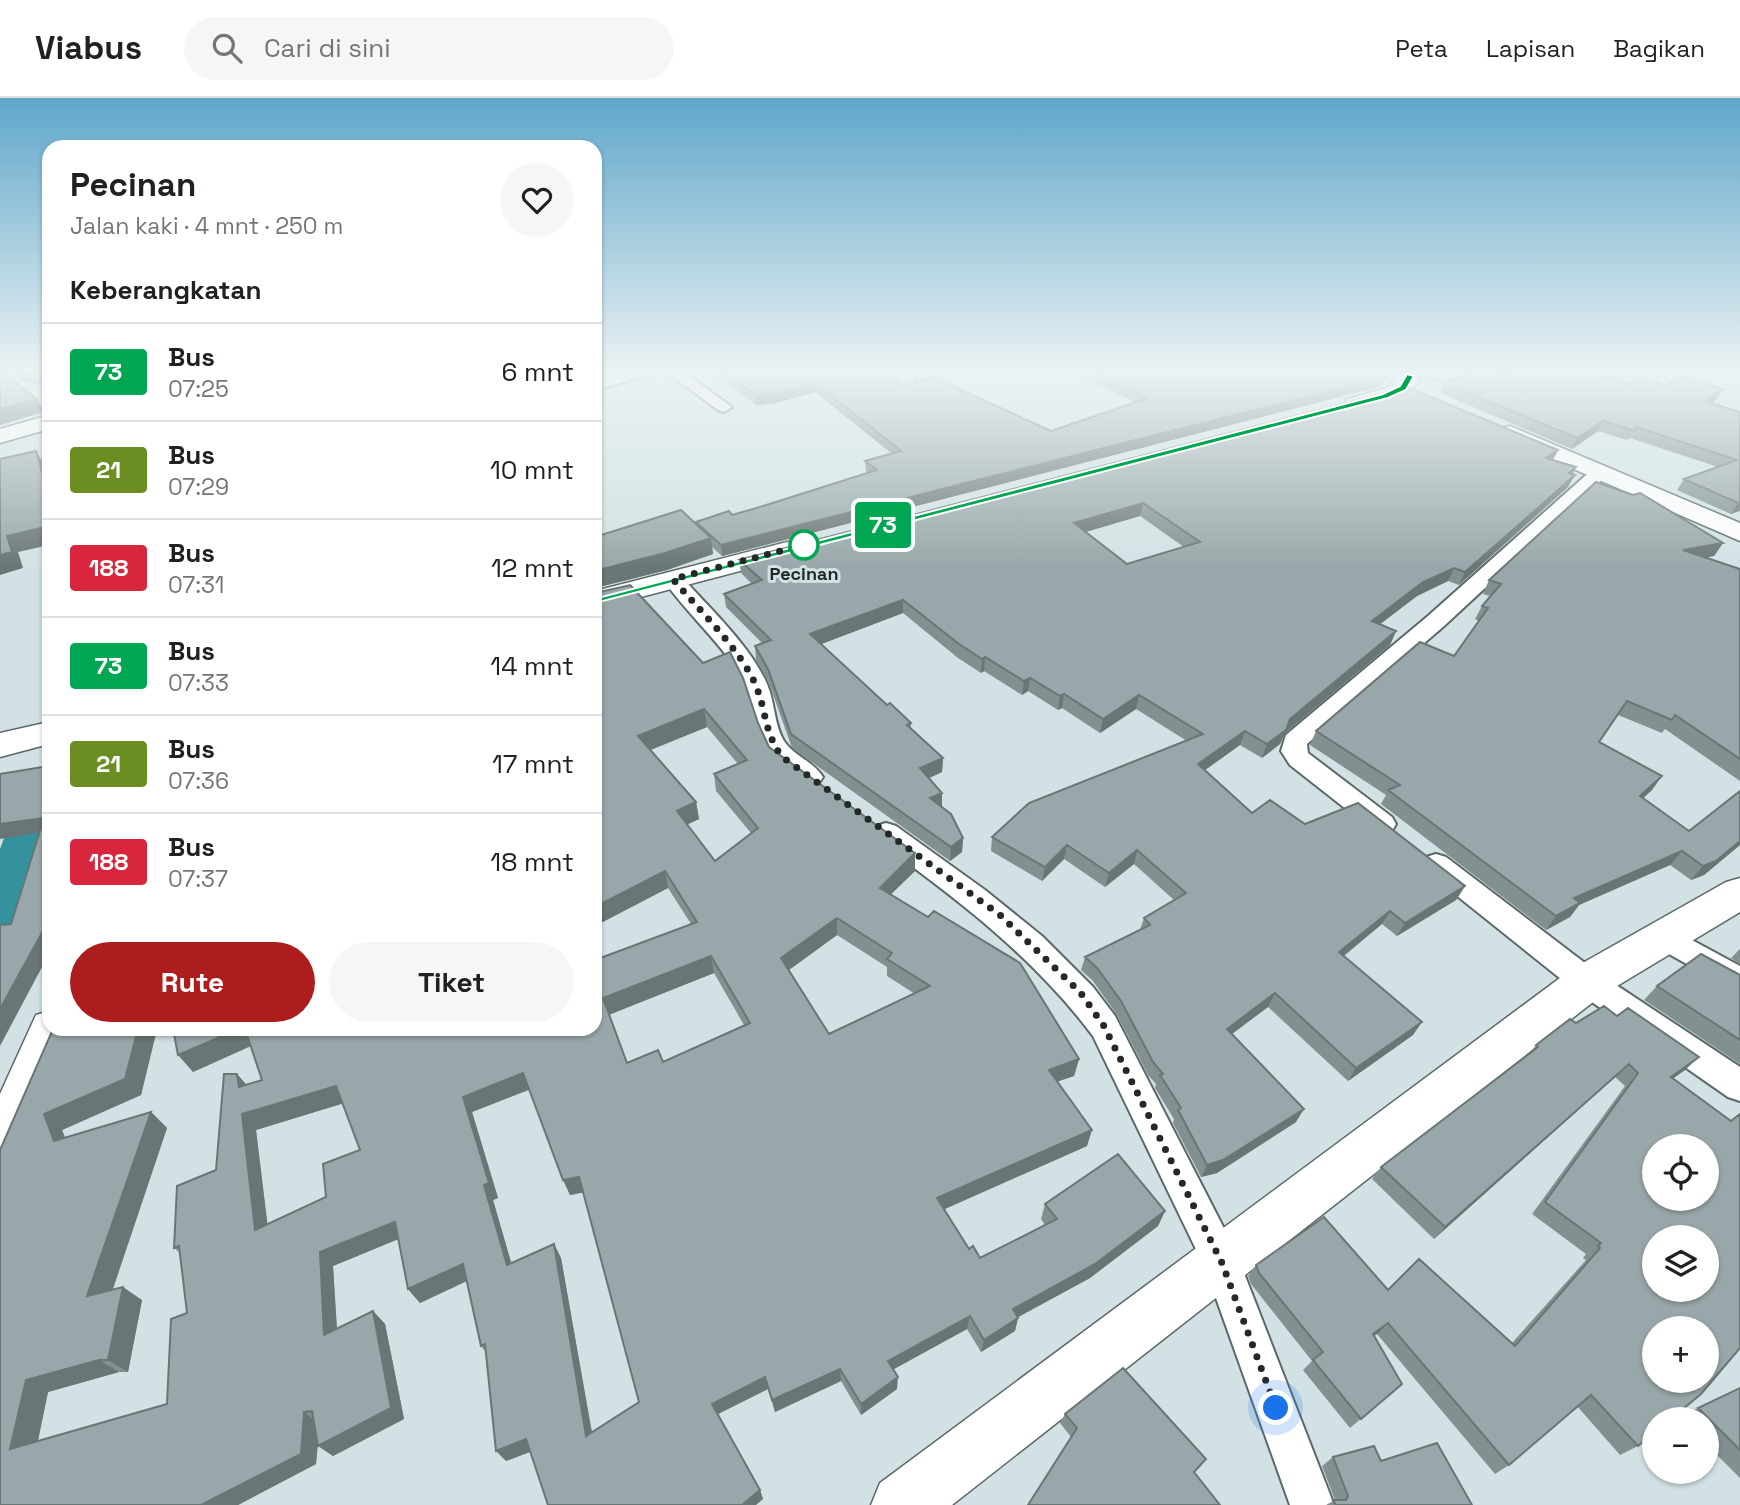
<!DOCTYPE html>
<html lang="id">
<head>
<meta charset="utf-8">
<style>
	:root { --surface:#fff; --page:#f6f6f6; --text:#202124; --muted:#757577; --line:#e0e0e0; --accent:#ae1d1e }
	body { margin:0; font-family:"Space Grotesk",sans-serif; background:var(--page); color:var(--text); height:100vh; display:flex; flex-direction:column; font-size:26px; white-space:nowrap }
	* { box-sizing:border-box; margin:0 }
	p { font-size:23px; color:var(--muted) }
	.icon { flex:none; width:38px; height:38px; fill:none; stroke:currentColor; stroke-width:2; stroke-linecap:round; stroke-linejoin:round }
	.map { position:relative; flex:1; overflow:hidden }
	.drawer { position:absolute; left:42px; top:42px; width:560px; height:896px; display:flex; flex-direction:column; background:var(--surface); border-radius:21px; box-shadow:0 2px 5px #0004 }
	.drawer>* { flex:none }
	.badge { padding:0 14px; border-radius:5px; font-size:24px; line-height:46px }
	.controls { position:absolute; left:1642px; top:1036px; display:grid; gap:14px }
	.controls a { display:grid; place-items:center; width:77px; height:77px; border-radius:50%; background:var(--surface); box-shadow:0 2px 5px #0004; font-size:35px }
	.you { position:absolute; width:35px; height:35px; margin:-18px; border:5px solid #fff; border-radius:50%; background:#1a73e8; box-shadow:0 0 0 10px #1a73e833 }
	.map>.badge { position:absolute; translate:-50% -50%; box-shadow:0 0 0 4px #fff }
	h2 { padding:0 28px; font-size:26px; line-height:63px }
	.round { display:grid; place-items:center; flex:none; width:74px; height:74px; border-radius:37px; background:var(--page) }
	.overview { display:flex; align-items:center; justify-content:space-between; height:119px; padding:0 28px }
	h1 { font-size:33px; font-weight:700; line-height:52px }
	.button { display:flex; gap:14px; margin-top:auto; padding:14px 28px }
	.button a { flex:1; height:80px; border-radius:42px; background:var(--accent); color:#fff; font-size:28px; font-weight:700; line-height:80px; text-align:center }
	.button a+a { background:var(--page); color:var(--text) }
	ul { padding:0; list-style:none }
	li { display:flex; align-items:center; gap:21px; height:98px; padding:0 28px; border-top:2px solid var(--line) }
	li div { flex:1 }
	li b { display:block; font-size:26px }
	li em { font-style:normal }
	li .badge { min-width:77px; font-weight:700; text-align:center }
	header { display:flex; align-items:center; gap:42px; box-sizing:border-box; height:98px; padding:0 35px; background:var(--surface); border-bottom:2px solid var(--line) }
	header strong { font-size:33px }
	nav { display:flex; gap:38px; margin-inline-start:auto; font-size:24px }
	.search { width:490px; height:63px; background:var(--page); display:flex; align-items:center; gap:18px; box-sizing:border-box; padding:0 24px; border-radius:38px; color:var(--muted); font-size:26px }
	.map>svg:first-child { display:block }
</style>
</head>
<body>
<header>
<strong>Viabus</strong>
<div class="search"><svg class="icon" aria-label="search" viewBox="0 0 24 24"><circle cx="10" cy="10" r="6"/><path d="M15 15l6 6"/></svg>Cari di sini</div>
<nav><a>Peta</a><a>Lapisan</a><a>Bagikan</a></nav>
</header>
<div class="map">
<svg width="1740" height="1407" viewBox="0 0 1740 1407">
	<rect width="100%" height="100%" fill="#d2e2e4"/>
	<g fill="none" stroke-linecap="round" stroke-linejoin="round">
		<path fill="#33929e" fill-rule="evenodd" d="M15,274H49V290L20,282Z
			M49,680V798L24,844L0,852V751L18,702L27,687Z"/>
		<g stroke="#5b686a" stroke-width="4">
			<path id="lane" d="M930,274H944L919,282L915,280Z"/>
		</g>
		<g stroke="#5b686a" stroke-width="4">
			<path id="street" d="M625,274H651L649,277L595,292V282Z
				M666,274H684L732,309L724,314L718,312Z
				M1600,369L1609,374L1606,378L1444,528L1307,646L1308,655L1392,719L1396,726L1392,733L1383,736L1374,733L1290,667L1281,653L1286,637L1428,518L1594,370Z
				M673,475L680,477C708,509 750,547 767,586C775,604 774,627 784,643C794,658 814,664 823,679L819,685C806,689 800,685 790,677C740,641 762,606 732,565C711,535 683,511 663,481L666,477Z
				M886,725L896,728L985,792L1042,838L1093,889L1115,918L1235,1152L1334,1407H1290L1206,1172L1093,938C1033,858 956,800 876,742L872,735L876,728Z
				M1436,756L1446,759L1598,875L1740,969V1003L1728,999L1576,893L1426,773L1422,766L1426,759Z
				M1664,827L1740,868V896L1653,847L1649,839L1653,831Z"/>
		</g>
		<g stroke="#5b686a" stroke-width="3">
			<path id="secondary" d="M1402,274H1418L1421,278C1409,305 1381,306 1355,313L1347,311L1344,306L1347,301L1387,290Z
				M1424,274H1458L1456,279L1434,281L1426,280Z
				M49,317V331L0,345V331Z
				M1510,328L1740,425V443L1502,340L1498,335L1502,330Z
				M787,444L797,446L801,452L797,458L595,511V493Z
				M49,624V646L0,659V635Z
				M1740,780V814L1602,897L952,1407H871L880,1385L1572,871L1726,784Z
				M49,913V931H74L17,1067L0,1074V996L36,917Z"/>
		</g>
		<use href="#lane" fill="#fff" fill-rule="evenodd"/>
		<use href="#street" fill="#fff" fill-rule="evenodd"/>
		<use href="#secondary" fill="#fff" fill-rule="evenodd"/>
	</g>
	<path fill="#839091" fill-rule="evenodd" d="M707,274H882L901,288L1051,333L1135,304L1072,274H1375L1382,288L722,458L712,449L713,456L667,472L595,490V439L696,426V424L732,417L760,409L867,375L866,374L865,363L891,355L815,294L776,305L756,307L727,285Z
		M1532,276L1629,286L1723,291L1717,301L1711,305L1740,314V414L1739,413L1731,416L1677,392L1684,381L1718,369L1630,340L1627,342L1598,333L1572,351L1440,295L1444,285Z
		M1407,289L1558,352L1553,362L1572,376L1568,389L1459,487L1448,483L1417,498L1380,526L1396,533L1390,547L1285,635L1280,646L1262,660L1240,647L1205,672L1252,715L1305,726L1465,788L1456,802L1397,838L1382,826L1344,858L1413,937L1348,983L1268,909L1232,936L1296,1024L1217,1075L1201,1079L1173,1025L1174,1021L1155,990L1156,986L1148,977L1117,917L1093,883L1081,872L1085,859L1140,832L1144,820L1174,802L1134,766L1105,789L1064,761L1042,783L991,753L992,739L1187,643L1136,611L1100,635L1062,610L1058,612L1028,593L1022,597L984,573L981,575L958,560L903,515L821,546L887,607L911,625V631L943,660L942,674L929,680L942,709L963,740L962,754L950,763L792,650L769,585L756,562L755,548L762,545L726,509L724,496L752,486L741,475L739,462ZM1140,418L1184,449L1127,466L1085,434Z
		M1723,445L1714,458L1706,459L1740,471V683L1665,631L1662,635L1618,617L1599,645L1652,692L1643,700L1689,733L1740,693V747L1704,777L1691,782L1670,767L1579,807L1570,819L1546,832L1381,706L1386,697L1310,647L1316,633L1454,558L1479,523L1475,521L1482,508L1490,498L1483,496L1489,482Z
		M595,495L758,625L769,649L915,773L891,796L1079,961L1074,978L1057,983L1087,1048L944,1111L969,1151L980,1160L1045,1127L1041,1121L1045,1106L1165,1113L1158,1128L1090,1180L1018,1219L1015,1233L981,1254L967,1231L893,1271L897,1291L861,1317L841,1283L775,1314L768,1291L718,1316L760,1392L763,1401L530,1354L506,1363L486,1254L481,1248L467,1183L420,1205L408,1191L398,1141L333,1168L337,1231L373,1213L385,1226L404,1321L333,1358L318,1347L316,1366L238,1407H0L53,931H157L141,997L62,1032L65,1040L151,1014L167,1030L113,1191L142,1202L128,1274H119L48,1294L38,1343L167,1306L187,1215L180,1155L174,1150L216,1072L237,976L246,987L262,982L251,948L193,974L173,931H595L691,826L668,790L595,828ZM707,629L738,666L714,676L716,693L751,735L715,763L687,726L699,721L696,704L651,652ZM837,837L887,869V878L915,896L829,936L789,872ZM714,875L744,927L663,964L627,965L609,917ZM529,992L570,1097L583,1094L639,1304L592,1334L561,1160L554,1146L511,1165L493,1102L498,1100L472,1014ZM343,1005L360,1052L326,1099L267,1126L256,1032Z
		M1740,851V866L1731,860Z
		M1740,877V966L1644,902L1657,888Z
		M1576,925L1685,972L1673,980L1638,1348L1620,1357L1577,1308L1509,1367L1495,1376L1377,1236L1374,1238L1402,1286L1350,1330L1303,1272L1312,1263L1251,1186L1248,1178L1256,1167L1388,1192L1512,1245L1586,1162L1583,1160L1586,1156L1532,1116L1625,988L1615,979L1434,1141L1372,1081L1381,1069L1529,956L1536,947Z
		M1740,1290V1380L1706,1346V1321H1682L1679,1319Z
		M1065,1316L1194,1374L1071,1339L1060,1325Z
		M1333,1359L1381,1363L1472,1407H1326L1335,1402L1322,1368Z"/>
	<path fill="#6a7576" d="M595,274H613L595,279Z
		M1385,279L1382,288L722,458L721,447Z
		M814,284L815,294L776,305L756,307L755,297Z
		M1723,291L1717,301L1699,313L1705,303Z
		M37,301L44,314L0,327V311Z
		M1603,323L1598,333L1572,351L1577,340Z
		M1558,352L1551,365L1546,360Z
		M36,353L45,368L49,381V389L45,384Z
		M1576,369L1570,381L1575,377L1568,389L1459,487L1465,474Z
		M1740,404V411L1739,413L1731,416L1738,405Z
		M1143,405L1140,418L1072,438L1074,425Z
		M49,428V447L18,454L23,470L0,477V457L7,438Z
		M711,440L713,456L667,472L595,490V473Z
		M1723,445L1714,458L1675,465L1683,452Z
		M1454,470L1448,483L1417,498L1366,537L1372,523L1423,484Z
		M903,502V515L811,550L810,536Z
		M1396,533L1390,547L1285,635L1280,646L1262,660L1267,646L1290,621Z
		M985,559L984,573L981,575L982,561Z
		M1030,580L1028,593L1022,597L1024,583Z
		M1064,596L1062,610L1058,612L1060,598Z
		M1139,597L1136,611L1100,635L1103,621Z
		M704,611L707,629L642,655L638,638Z
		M1245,633L1240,647L1194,680L1198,666Z
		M943,660L942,674L920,684V670Z
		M1662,678L1652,692L1630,712L1640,698Z
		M942,695V709L930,700Z
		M696,704L699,721L680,730L677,713Z
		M44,720L49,733L0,741V726Z
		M963,740L962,754L950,763L951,749Z
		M1740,743V747L1704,777L1691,782L1703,768Z
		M1067,747L1064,761L1042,783L1045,769Z
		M1137,752L1134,766L1105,789L1109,775Z
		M1682,753L1670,767L1579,807L1570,819L1546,832L1556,818L1574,800Z
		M915,755V773L880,807V790Z
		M665,773L668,790L595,828V809Z
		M1465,788L1456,802L1397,838L1405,825Z
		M1390,813L1382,826L1332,867L1339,854Z
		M837,820V837L782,877L781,860Z
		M49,822V856L0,948V911Z
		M711,858L714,875L608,917L603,900Z
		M1275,895L1268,909L1221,944L1227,931Z
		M1422,924L1413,937L1348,983L1356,970Z
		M138,931H157L141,997L62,1032L72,1058L54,1043L44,1016Z
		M239,931H246L257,945L193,974L178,957Z
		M1699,959L1685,972L1657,992L1671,979Z
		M1079,961L1074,978L1045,988L1049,972Z
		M1629,966L1615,979L1434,1141L1445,1129Z
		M523,975L530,991L472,1014L498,1100L493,1102L516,1181L507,1167L484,1087L463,999Z
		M237,976L251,992L239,989Z
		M336,988L348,1004L256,1032L270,1146L255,1132L242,1016Z
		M1304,1011L1296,1024L1217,1075L1201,1079L1207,1067Z
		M151,1014L167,1030L106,1211L87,1198Z
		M1092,1032L1087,1048L936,1115L937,1100Z
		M579,1079L586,1094L570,1097L563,1082Z
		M1165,1113L1158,1128L1090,1180L1009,1224L1013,1211Z
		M395,1124L406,1138L333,1168L338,1250L324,1237L320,1154Z
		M554,1146L561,1160L594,1348L586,1338Z
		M463,1166L473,1180L420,1205L408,1191Z
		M123,1189L142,1202L128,1274L108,1262Z
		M373,1213L385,1226L404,1321L333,1358L318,1348Z
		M970,1218L967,1231L887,1275L888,1263Z
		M1018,1220L1015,1233L981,1254L984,1242Z
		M1388,1225L1377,1236L1362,1246L1373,1236Z
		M99,1262L119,1274L48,1294L34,1361L10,1351L26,1282Z
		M840,1271L841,1283L775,1314L772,1302Z
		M765,1279L768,1291L716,1317L712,1306Z
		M898,1279L897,1291L861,1317V1306Z
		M304,1314L319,1325L316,1366L238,1407H201Z
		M526,1341L535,1352L506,1363L496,1353Z
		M760,1392L763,1401L756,1407H742Z"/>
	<path fill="#98a7a9" stroke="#6a7576" stroke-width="2" fill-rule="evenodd" d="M0,274H2L37,301L0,311Z
		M724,274H882L901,288L933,279L1051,333L1148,300L1094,274H1375L1385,279L721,447L696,424L729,413L732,417L760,409L877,372L865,363L901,353L814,284L776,295L755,297Z
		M1472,274H1495L1506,278L1514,274H1528L1532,276L1537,274H1596L1629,286L1642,280L1666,288L1681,278L1723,291L1705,303L1740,314V404L1738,405L1684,381L1737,362L1636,329L1633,332L1603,323L1577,340L1444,285Z
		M1407,289L1558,352L1546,360L1576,369L1569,375L1575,377L1465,474L1454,470L1423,484L1372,523L1396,533L1290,621L1286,632L1267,646L1245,633L1198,666L1252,715L1270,702L1305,726L1358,705L1465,788L1405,825L1390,813L1339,854L1422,924L1356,970L1275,895L1227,931L1304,1011L1223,1062L1207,1067L1178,1012L1181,1010L1160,977L1163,976L1153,964L1121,903L1097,870L1085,859L1150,827L1144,820L1186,795L1137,752L1109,775L1067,747L1045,769L992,739L1029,705L1203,636L1139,597L1103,621L1064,596L1060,598L1030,580L1024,583L985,559L982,561L959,546L903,502L810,536L887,607L890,605L911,625L907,627L943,660L920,670L942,695L930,700L951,716L963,740L951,749L791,636L768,571L755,548L771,542L724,496L762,482L739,462ZM1143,405L1200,444L1127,466L1074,425Z
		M36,353L45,384L49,383V428L7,438L12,454L0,457V361Z
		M1596,384L1633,397L1640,395L1723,445L1683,452L1740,471V661L1675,617L1672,622L1627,603L1599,644L1662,678L1640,698L1689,733L1740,693V743L1716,763L1703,768L1682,753L1574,800L1580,805L1556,818L1388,692L1400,687L1316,633L1420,544L1454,558L1488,510L1482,508L1501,486L1489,482Z
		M681,412L711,440L665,455L595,473V439Z
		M630,487L703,565L730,554L743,580L758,625L769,649L915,755L880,790L928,819L934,813L1020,865L1079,961L1049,972L1092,1032L937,1100L969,1151L973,1148L980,1160L1057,1121L1045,1106L1118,1056L1165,1113L1095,1166L1013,1211L1018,1220L984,1242L970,1218L888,1263L898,1279L861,1306L840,1271L772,1302L765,1279L712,1306L760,1392L742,1407H548L526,1341L496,1353L485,1246L481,1248L463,1166L408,1191L395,1124L320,1154L324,1237L373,1213L391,1310L318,1348L312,1313L304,1314L301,1356L201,1407H0V1052L53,931H138L125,981L44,1016L54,1043L151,1014L87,1198L123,1189L108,1262H99L26,1282L10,1351L167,1306L171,1221L187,1215L179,1148L174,1150L177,1088L216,1072L224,976H237L239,989L262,982L245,931H595V862L697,824L665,773L595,809V495ZM704,611L747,662L714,676L758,730L715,763L677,713L696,704L638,638ZM837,820L892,855L887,861L930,888L829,936L781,860ZM711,858L750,925L663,964L658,952L627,965L603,900ZM523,975L563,1082L579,1079L639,1304L586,1338L554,1146L507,1167L484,1087L489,1085L463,999ZM336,988L360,1052L323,1066L326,1099L255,1132L242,1016Z
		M49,668V822L0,911V827L11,826L44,720L0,726V676Z
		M1701,856L1740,877V942L1657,888Z
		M1604,908L1617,918L1628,910L1699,959L1671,979L1731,1023L1740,1016V1250L1701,1296L1671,1321H1654V1335L1638,1348L1591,1297L1509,1367L1388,1225L1373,1236L1402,1286L1361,1321L1313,1262L1323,1254L1259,1175L1256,1167L1324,1119L1388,1192L1419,1161L1515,1248L1600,1150L1598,1148L1601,1145L1545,1104L1638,975L1629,966L1445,1129L1381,1069L1538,949L1536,947L1570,921L1576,925ZM1654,1048H1706V1101H1654ZM1654,1139H1706V1192H1654ZM1654,1230H1706V1283H1654Z
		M173,931H239L178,957Z
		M1123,1270L1206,1361L1194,1374L1220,1407H1028L1077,1330L1065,1316Z
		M1740,1290V1352L1698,1310Z
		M1437,1345L1472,1407H1336L1333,1402H1346L1348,1398L1333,1359L1374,1348L1381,1363Z"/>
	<linearGradient id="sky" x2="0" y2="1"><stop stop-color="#5fa6ca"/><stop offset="0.58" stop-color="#ebf2f3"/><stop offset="1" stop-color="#ebf2f3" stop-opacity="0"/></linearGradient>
	<rect width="1740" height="471" fill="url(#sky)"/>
	<path fill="#00a651" stroke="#fff" stroke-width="2" d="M1407,276L1414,278L1406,292L1388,300L599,504L590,502L1383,296L1400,288Z"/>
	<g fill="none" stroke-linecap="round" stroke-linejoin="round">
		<path stroke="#232929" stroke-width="7" stroke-dasharray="0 12.6" d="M804,447L673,481C698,511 742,553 756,588C767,615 763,630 781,658L1000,817L1080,894L1104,928L1222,1165L1276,1310"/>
	</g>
	<circle fill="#fff" stroke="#00a651" stroke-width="3.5" cx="804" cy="447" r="14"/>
	<g text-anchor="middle" stroke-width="6" stroke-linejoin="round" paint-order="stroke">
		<g font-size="18" font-weight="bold" fill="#232929" stroke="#d2e2e4">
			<text x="804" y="482">Pecinan</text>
		</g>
	</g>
</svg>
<div class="controls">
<a><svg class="icon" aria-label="locate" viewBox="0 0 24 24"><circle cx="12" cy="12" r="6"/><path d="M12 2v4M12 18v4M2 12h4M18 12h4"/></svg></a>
<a><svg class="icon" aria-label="layers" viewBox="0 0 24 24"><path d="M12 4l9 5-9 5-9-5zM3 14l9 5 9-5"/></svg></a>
<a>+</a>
<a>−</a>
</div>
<div class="you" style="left:1276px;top:1310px"></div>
<b class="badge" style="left:883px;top:427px;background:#00a651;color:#fff">73</b>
<section class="drawer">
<div class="overview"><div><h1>Pecinan</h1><p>Jalan kaki · 4 mnt · 250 m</p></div><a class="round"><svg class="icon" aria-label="heart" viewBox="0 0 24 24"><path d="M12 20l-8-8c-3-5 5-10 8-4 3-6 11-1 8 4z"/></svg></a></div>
<h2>Keberangkatan</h2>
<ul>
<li><span class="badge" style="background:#00a651;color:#fff">73</span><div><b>Bus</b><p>07:25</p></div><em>6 mnt</em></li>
<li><span class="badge" style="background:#6b8e23;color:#fff">21</span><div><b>Bus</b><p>07:29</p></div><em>10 mnt</em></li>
<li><span class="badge" style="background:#d7263d;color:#fff">188</span><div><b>Bus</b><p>07:31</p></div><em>12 mnt</em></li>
<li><span class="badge" style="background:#00a651;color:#fff">73</span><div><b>Bus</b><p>07:33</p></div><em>14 mnt</em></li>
<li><span class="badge" style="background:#6b8e23;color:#fff">21</span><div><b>Bus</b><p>07:36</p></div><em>17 mnt</em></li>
<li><span class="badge" style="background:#d7263d;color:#fff">188</span><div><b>Bus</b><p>07:37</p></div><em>18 mnt</em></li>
</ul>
<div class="button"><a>Rute</a><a>Tiket</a></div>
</section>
</div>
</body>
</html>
